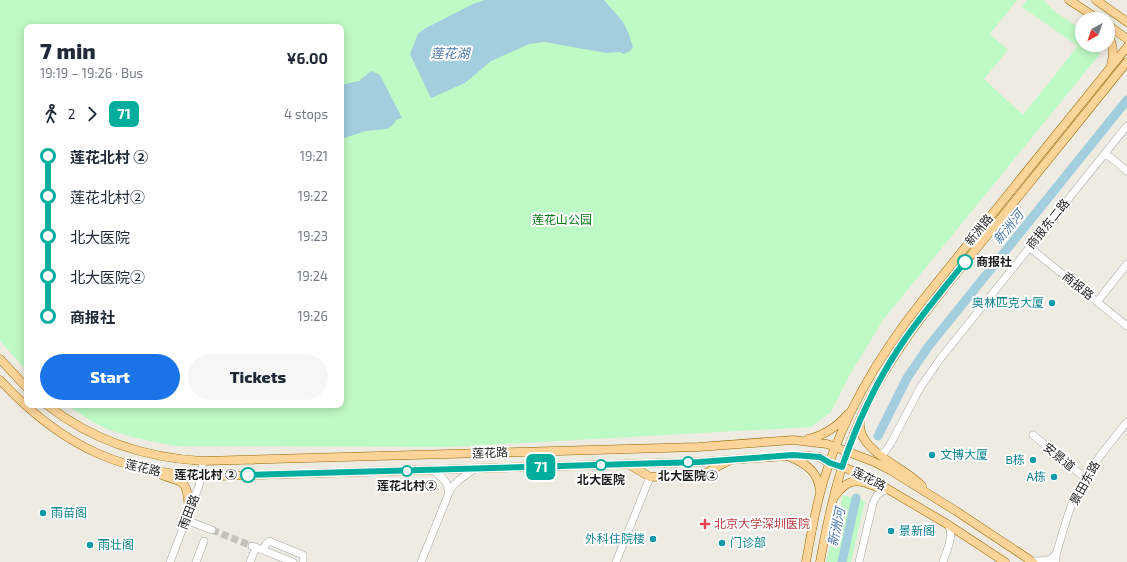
<!DOCTYPE html>
<html lang="en">
<head>
<meta charset="utf-8">
<style>
	:root { --surface:#fff; --page:#f6f6f7; --text:#1f2937; --muted:#747a83; --accent:#1a73e8 }
	body { margin:0; font-family:"Exo 2","Noto Sans SC",sans-serif; background:var(--page); color:var(--text); height:100vh; display:flex; flex-direction:column; font-size:15px; white-space:nowrap }
	* { box-sizing:border-box; margin:0 }
	p { font-size:13px; color:var(--muted) }
	.icon { flex:none; width:22px; height:22px; fill:none; stroke:currentColor; stroke-width:2; stroke-linecap:round; stroke-linejoin:round }
	.map { position:relative; flex:1; overflow:hidden }
	.side { position:absolute; left:24px; top:24px; width:320px; height:384px; display:flex; flex-direction:column; background:var(--surface); border-radius:8px; box-shadow:0 2px 10px #0003 }
	.side>* { flex:none }
	.badge { padding:0 8px; border-radius:6px; font-size:14px; line-height:26px }
	.needle { width:26px; rotate:220deg }
	.fabs { position:absolute; left:1075px; top:12px; display:grid; gap:8px }
	.fabs a { display:grid; place-items:center; width:40px; height:40px; border-radius:50%; background:var(--surface); box-shadow:0 2px 10px #0003; font-size:20px }
	.map>.badge { position:absolute; translate:-50% -50%; box-shadow:0 0 0 2px #fff }
	.legs { display:flex; align-items:center; gap:6px; height:44px; padding:0 16px; font-size:13px }
	.legs p { margin-inline-start:auto }
	.summary { display:flex; align-items:center; justify-content:space-between; height:68px; padding:0 16px }
	h1 { font-size:22px; font-weight:800; line-height:30px }
	.button { display:flex; gap:8px; margin-top:auto; padding:8px 16px }
	.button a { flex:1; height:46px; border-radius:24px; background:var(--accent); color:#fff; font-size:16px; font-weight:800; line-height:46px; text-align:center }
	.button a+a { background:var(--page); color:var(--text) }
	ul { padding:0 16px; list-style:none }
	li { display:flex; align-items:center; gap:14px; height:40px; font-size:15px }
	li i { display:grid; place-items:center; width:6px; height:100%; margin:0 5px; background:currentColor }
	li i::after { content:''; width:10px; height:10px; margin:-5px; border:3px solid; border-radius:50%; background:var(--surface) }
	li p { margin-inline-start:auto }
	li:first-child i { background:linear-gradient(#0000 50%,currentColor 0) }
	li:last-child i { background:linear-gradient(currentColor 50%,#0000 0) }
	.map>svg:first-child { display:block }
</style>
</head>
<body>
<div class="map">
<svg width="1127" height="562" viewBox="0 0 1127 562">
	<rect width="100%" height="100%" fill="#eeebe2"/>
	<path fill="#befac5" d="M0,0H1017L990,34L1008,50L984,79L1023,115L1078,46L1022,7L1027,0H1043L1054,11L1082,30V45H1099L1100,54L883,320L849,376L831,412L811,427L448,447L177,446C155,442 131,438 110,430C95,424 80,414 67,405H341V27H27V371L0,341Z
		M843,495L865,501L851,562H826Z"/>
	<path fill="#a2cedd" d="M485,0H604L623,22L628,32L633,47L630,51L624,54L620,52L606,53L545,42L529,44L491,61L465,83L431,98L410,54L418,34L424,29L473,4Z
		M371,71L380,75L402,118L396,120L394,124L387,129L366,131L341,139V85L359,81Z"/>
	<g fill="none" stroke-linecap="round" stroke-linejoin="round">
		<path stroke="#a2cedd" stroke-width="9" d="M878,436L907,378L928,347L1127,100
			M842,562L856,498"/>
		<path stroke="#c4c2bb" stroke-width="7" stroke-dasharray="7 3.5" stroke-linecap="butt" d="M212,530L252,546"/>
		<g stroke="#a4a4a4" stroke-width="8">
			<path id="minor" d="M1105,153L1127,171
				M1029,247L1127,326
				M1097,302L1127,264
				M1033,435L1085,478
				M878,453H884L891,443L920,388L940,359L1127,126
				M433,470C441,477 449,481 448,493
				M186,520L212,530
				M252,546L293,562
				M263,550L266,544L269,541L303,555V562
				M1031,561C1042,561 1052,562 1057,552
				M170,562L199,486L203,461
				M196,562L204,541
				M250,562L256,547
				M421,562L451,488L459,480L476,468
				M616,562L650,477
				M859,562L873,503L877,495L884,491
				M943,562C946,551 956,534 947,524
				M1056,562V555C1062,535 1067,515 1075,496C1088,469 1108,446 1127,422"/>
		</g>
		<g stroke="#966800" stroke-width="9">
			<path id="major" d="M1069,0L1098,19
				M1096,0L1127,22
				M1108,25L1127,39
				M1108,35C1114,45 1114,55 1111,65
				M0,359L27,388
				M0,380C63,448 125,476 218,476L699,462L786,456H809L820,457L829,463L848,469L869,478L947,524L1005,562
				M47,405C92,440 146,458 203,461L698,447L793,440L827,444L872,461L890,470L956,511L1033,562
				M860,421C856,451 905,467 922,486
				M808,439C823,436 838,426 848,414
				M790,457C807,464 818,472 820,491
				M628,464L650,477L702,475L728,461
				M162,475C168,478 176,479 181,482C189,487 188,502 189,510
				M835,496C847,479 857,478 876,487
				M806,562C811,533 816,504 825,476C845,412 881,353 922,301L1127,47
				M820,562C829,512 840,463 861,417C890,352 936,298 981,243C1029,183 1078,123 1127,62"/>
		</g>
		<use href="#minor" stroke="#fff" stroke-width="7"/>
		<use href="#major" stroke="#fcd499" stroke-width="8"/>
	</g>
	<g fill="none" stroke-linecap="round" stroke-linejoin="round">
		<g stroke="#fff" stroke-width="9">
			<path id="line-1" d="M248,475L699,462L793,455L820,457L830,463L842,467C856,426 873,388 897,351C917,320 942,291 965,262"/>
		</g>
		<use href="#line-1" stroke="#01ad9c" stroke-width="6"/>
	</g>
	<g fill="#fff" stroke="#01ad9c" stroke-width="2">
		<circle cx="965" cy="262" r="7"/>
		<circle cx="688" cy="462" r="5"/>
		<circle cx="601" cy="465" r="5"/>
		<circle cx="407" cy="471" r="5"/>
		<circle cx="248" cy="475" r="7"/>
	</g>
	<g fill="#0f9aa8" stroke="#fff" stroke-width="1.5">
		<circle cx="1052" cy="303" r="4"/>
		<circle cx="932" cy="455" r="4"/>
		<circle cx="1033" cy="460" r="4"/>
		<circle cx="1054" cy="477" r="4"/>
		<circle cx="43" cy="513" r="4"/>
		<circle cx="891" cy="531" r="4"/>
		<circle cx="653" cy="539" r="4"/>
		<circle cx="722" cy="543" r="4"/>
		<circle cx="90" cy="545" r="4"/>
	</g>
	<path fill="#e0444e" stroke="#fff" stroke-width="1.5" d="M703 518h4v4h4v4h-4v4h-4v-4h-4v-4h4z"/>
	<g text-anchor="middle" stroke-width="4" stroke-linejoin="round" paint-order="stroke">
		<g font-size="12" fill="#0a7b17" stroke="#fff">
			<text x="562" y="224">莲花山公园</text>
		</g>
		<g font-size="12" fill="#1d1d1d" stroke="#fff">
			<text transform="translate(1048 224) rotate(-51)" y="4">商报东二路</text>
			<text transform="translate(979 230) rotate(-51)" y="4">新洲路</text>
			<text transform="translate(1078 286) rotate(39)" y="4">商报路</text>
			<text transform="translate(490 453) rotate(-2)" y="4">莲花路</text>
			<text transform="translate(1059 457) rotate(39)" y="4">安景道</text>
			<text transform="translate(143 468) rotate(13)" y="4">莲花路</text>
			<text transform="translate(869 479) rotate(27)" y="4">莲花路</text>
			<text transform="translate(1085 483) rotate(-61)" y="4">景田东路</text>
			<text transform="translate(189 512) rotate(-69)" y="4">雨田路</text>
		</g>
		<g font-size="12" font-weight="bold" fill="#1d1d1d" stroke="#fff">
			<text x="976" y="266" text-anchor="start">商报社</text>
			<text x="237" y="479" text-anchor="end">莲花北村 ②</text>
			<text x="688" y="480">北大医院②</text>
			<text x="601" y="484">北大医院</text>
			<text x="407" y="490">莲花北村②</text>
		</g>
		<g font-size="12" fill="#0d838f" stroke="#fff" text-anchor="start">
			<text x="1044" y="307" text-anchor="end">奥林匹克大厦</text>
			<text x="940" y="459">文博大厦</text>
			<text x="1025" y="464" text-anchor="end">B栋</text>
			<text x="1046" y="481" text-anchor="end">A栋</text>
			<text x="51" y="517">雨苗阁</text>
			<text x="899" y="535">景新阁</text>
			<text x="645" y="543" text-anchor="end">外科住院楼</text>
			<text x="730" y="547">门诊部</text>
			<text x="98" y="549">雨壮阁</text>
		</g>
		<g font-size="12" fill="#be3a42" stroke="#fff" text-anchor="start">
			<text x="714" y="528">北京大学深圳医院</text>
		</g>
		<g font-size="13" font-style="italic" fill="#4978ad" stroke="#fff">
			<text x="450" y="58">莲花湖</text>
			<text transform="translate(1008 227) rotate(-51)" y="5">新洲河</text>
			<text transform="translate(836 527) rotate(-78)" y="5">新洲河</text>
		</g>
	</g>
</svg>
<div class="fabs">
<a><svg class="needle" viewBox="-14 -14 28 28"><path d="M0-13l5 13h-10z" fill="#e53935"/><path d="M0 13l5-13h-10z" fill="#747a83"/></svg></a>
</div>
<b class="badge" style="left:541px;top:467px;background:#01ad9c;color:#fff">71</b>
<section class="side">
<div class="summary"><div><h1>7 min</h1><p>19:19 – 19:26 · Bus</p></div><b>¥6.00</b></div>
<div class="legs"><svg class="icon" aria-label="walk" viewBox="0 0 24 24"><circle cx="13" cy="4" r="2"/><path d="M13 8l-2 6 4 7M11 14l-3 7M7 12l3-4h3l4 4"/></svg>2<svg class="icon" aria-label="forward" viewBox="0 0 24 24"><path d="M9 5l7 7-7 7"/></svg><b class="badge" style="background:#01ad9c;color:#fff">71</b><p>4 stops</p></div>
<ul>
<li><i style="color:#01ad9c"></i><b>莲花北村 ②</b><p>19:21</p></li>
<li><i style="color:#01ad9c"></i><span>莲花北村②</span><p>19:22</p></li>
<li><i style="color:#01ad9c"></i><span>北大医院</span><p>19:23</p></li>
<li><i style="color:#01ad9c"></i><span>北大医院②</span><p>19:24</p></li>
<li><i style="color:#01ad9c"></i><b>商报社</b><p>19:26</p></li>
</ul>
<div class="button"><a>Start</a><a>Tickets</a></div>
</section>
</div>
</body>
</html>
